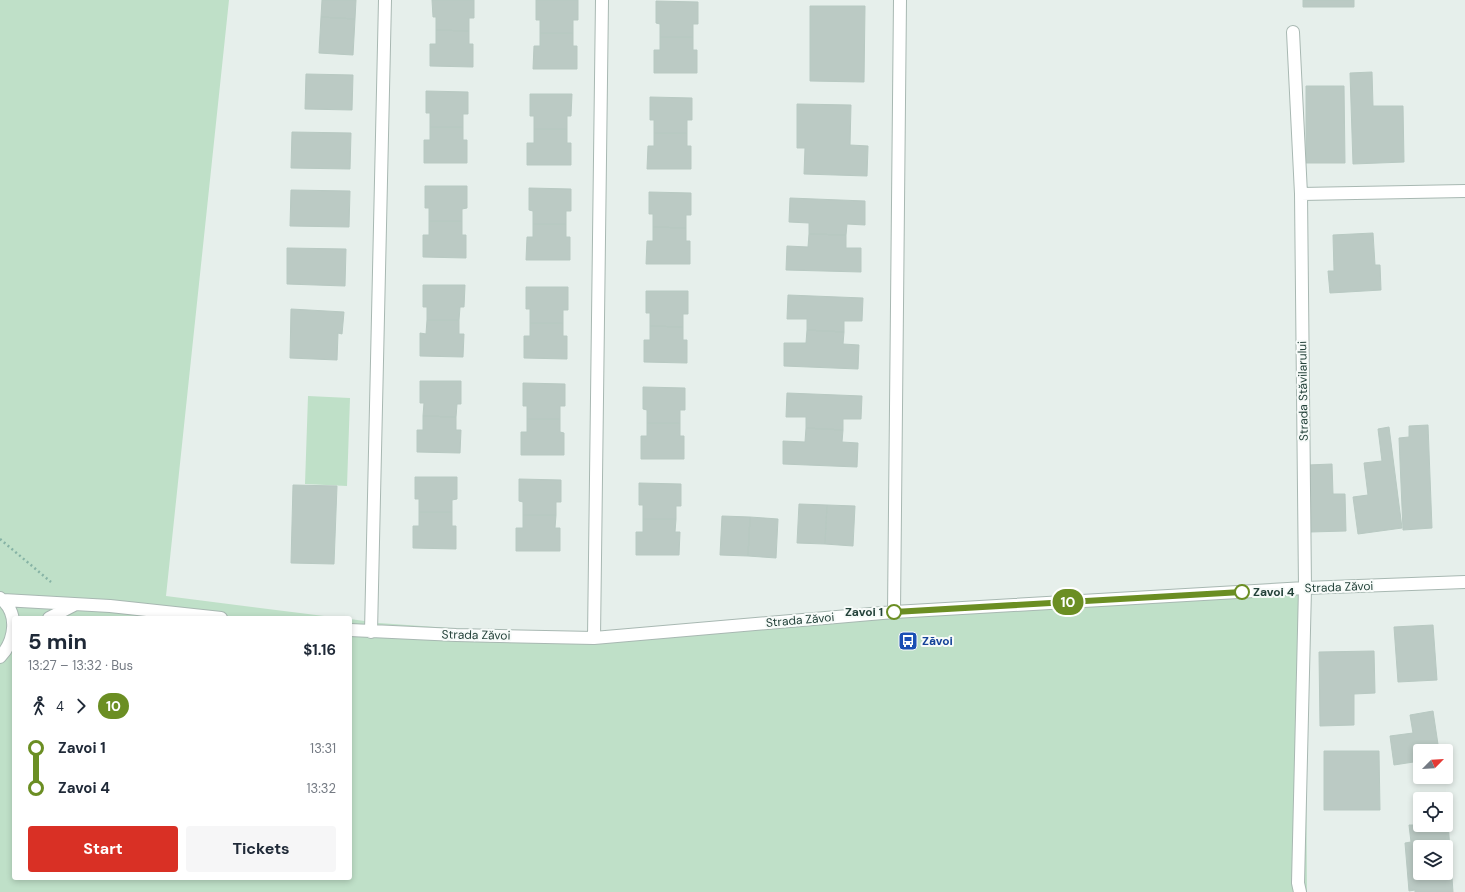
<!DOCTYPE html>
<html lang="en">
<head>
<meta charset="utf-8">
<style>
	:root { --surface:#fff; --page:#f6f6f7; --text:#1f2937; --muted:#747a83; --accent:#d93025 }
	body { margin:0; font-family:"DM Sans",sans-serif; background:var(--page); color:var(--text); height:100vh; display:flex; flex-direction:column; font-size:15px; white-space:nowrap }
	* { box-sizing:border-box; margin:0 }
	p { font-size:13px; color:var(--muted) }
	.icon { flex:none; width:22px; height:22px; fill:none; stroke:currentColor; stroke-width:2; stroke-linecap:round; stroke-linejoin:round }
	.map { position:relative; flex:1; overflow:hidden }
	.sheet { position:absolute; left:12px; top:616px; width:340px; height:264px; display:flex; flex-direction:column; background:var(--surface); border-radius:4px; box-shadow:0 2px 6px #0003 }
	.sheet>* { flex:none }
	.badge { padding:0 8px; border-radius:13px; font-size:14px; line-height:26px }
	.needle { width:26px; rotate:66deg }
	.fabs { position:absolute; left:1413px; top:744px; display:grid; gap:8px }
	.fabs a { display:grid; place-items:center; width:40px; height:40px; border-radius:4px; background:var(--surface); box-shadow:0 2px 6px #0003; font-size:20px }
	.map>.badge { position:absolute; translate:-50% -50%; box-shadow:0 0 0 2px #fff }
	.legs { display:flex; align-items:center; gap:6px; height:44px; padding:0 16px; font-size:13px }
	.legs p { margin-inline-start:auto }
	.overview { display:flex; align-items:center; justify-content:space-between; height:68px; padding:0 16px }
	h1 { font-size:22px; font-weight:700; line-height:30px }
	.cta { display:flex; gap:8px; margin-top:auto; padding:8px 16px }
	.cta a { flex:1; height:46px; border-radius:4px; background:var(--accent); color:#fff; font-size:16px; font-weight:700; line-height:46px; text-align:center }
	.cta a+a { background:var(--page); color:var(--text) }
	ul { padding:0 16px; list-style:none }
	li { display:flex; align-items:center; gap:14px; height:40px; font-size:15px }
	li i { display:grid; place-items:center; width:6px; height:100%; margin:0 5px; background:currentColor }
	li i::after { content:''; width:10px; height:10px; margin:-5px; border:3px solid; border-radius:50%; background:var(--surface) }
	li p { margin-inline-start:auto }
	li:first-child i { background:linear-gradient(#0000 50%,currentColor 0) }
	li:last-child i { background:linear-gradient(currentColor 50%,#0000 0) }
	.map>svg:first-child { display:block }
</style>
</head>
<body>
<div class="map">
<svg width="1465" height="892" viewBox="0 0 1465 892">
	<rect width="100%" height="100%" fill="#e6efeb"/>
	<path fill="#bfe0c8" d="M0,0H229L166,596L340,618H14V878H350V619L379,623L594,638L1305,588L1307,892H0Z
		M308,396L350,398L347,486L305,484Z"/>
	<path fill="#bbcac4" stroke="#b8c9c2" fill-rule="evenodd" d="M322,0H356L355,19L321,17Z
		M432,0H474V18H469V31L436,30V17H433Z
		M536,0H578V20H573V33H540V20H536Z
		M1303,0H1354V7H1303Z
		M656,1L698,2V24H693V37H660V24L656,23Z
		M810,6H865L864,82L810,81Z
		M321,17L355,19L353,55L319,53Z
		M436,30L469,31V44H473V67L430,66V44H436Z
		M540,33H573V46H577V69H533L534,46H540Z
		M660,37H693V50H697V73H654V50H660Z
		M1372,72L1373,106H1403L1404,162L1353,164L1350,73Z
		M306,74L353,75L352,110L305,109Z
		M1306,86H1344L1345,163H1306Z
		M426,91L468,92V114H463V127H430V113H426Z
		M530,94H572L571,116H567V129H534V116H530Z
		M650,97L692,98V120H687V133H654V120H650Z
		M797,104L851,105L850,145L868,146L867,176L804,174L805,148H797Z
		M430,127H463V140H467V163H424V140H430Z
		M534,129H567V143H571V165H527V143H534Z
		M292,132L351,133L350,169L291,168Z
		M654,133H687V146H691V169H647L648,146H654Z
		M425,186H467V208L462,209V221H429V208H425Z
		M529,188L571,189V211H566V224H533V211L529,210Z
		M291,190L350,191L349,227L290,226Z
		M649,192L691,193V215H686V228L653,227V214H649Z
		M790,198L865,201V225L847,224L846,235L809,234V223L789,222Z
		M429,221H462V235H466V258L423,257V235H429Z
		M533,224H566V237H570V260H526L527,237H533Z
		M653,227L686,228V241H690V264H646L647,241H653Z
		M1373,233L1375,265H1380L1381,290L1330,293L1328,271H1334L1333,235Z
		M809,234L846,235V248H861V272L786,270L787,246L808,247Z
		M287,248L346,249L345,286L287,284Z
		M423,285H465L464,307H460L459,320H427V307H423Z
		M526,287H568V310H563V323H530V309H526Z
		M646,291H688V314H683V327L650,326V313H646Z
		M788,295L863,298L862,321H844V332L807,330V319H787Z
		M291,309L344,312L342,334L338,333L337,360L290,358Z
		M427,320H459V334H464L463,357L420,356V333L426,334Z
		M530,323H563V336H567V359L524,358V336H530Z
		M650,326L683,327V340H687V363L644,362V340H650Z
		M807,330L844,332L843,344L859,345L858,369L784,366V343H806Z
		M420,381H461V404H457L456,417L423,416L424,403H420Z
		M523,383L565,384V406H560V419H527V406H523Z
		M643,387L685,388V410H680V423H647V410L643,409Z
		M787,393L862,396L861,419H843V430L806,428V417H786Z
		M423,416L456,417V430H461L460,453L417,452V430H423Z
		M527,419H560V432L564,433V455H521V432H527Z
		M647,423H680V436H684V459H641V436H647Z
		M1428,425L1432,528L1403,530L1399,438L1409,437V426Z
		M1389,427L1402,528L1358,534L1353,497L1368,495L1364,463L1382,461L1378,429Z
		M806,428L843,430L842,442L858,443L857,467L783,464V441L805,442Z
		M1332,464L1333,494H1345L1346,531L1310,532L1308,465Z
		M415,477H457V499L452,500V512H419V499H415Z
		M519,479L561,480V502H556V515H523V502L519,501Z
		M639,483L681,484V506H676V519H643V505H639Z
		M293,485L337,486L334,564L291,563Z
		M799,504L827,505L825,544L797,543Z
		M827,505L855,506L853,546L825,544Z
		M419,512H452V526H456V549L413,548V526H419Z
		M523,515H556L555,528H560V551H516V528H523Z
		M722,516L750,517L748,556L720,555Z
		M750,517L778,519L776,558L748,556Z
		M643,519H676L675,532H680L679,555H636V532H643Z
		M1433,625L1437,680L1398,682L1394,627Z
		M1374,651L1375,693L1354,694V725L1320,726L1319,652Z
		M1433,711L1439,751H1420V761L1394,765L1390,736L1413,733L1410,715Z
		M1324,751H1379L1380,810H1324Z
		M1446,822H1448L1453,892H1415V890L1409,891L1405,843L1411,842L1409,825H1446ZM1420,847H1446V873H1420Z"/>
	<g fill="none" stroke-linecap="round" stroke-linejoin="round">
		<g stroke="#a8b8b2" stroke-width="14">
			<path id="service" d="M1300,892L1298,883L1305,588"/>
		</g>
		<g stroke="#a8b8b2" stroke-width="14">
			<path id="minor" d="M1301,194L1465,191
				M0,598C20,613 15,641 0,657
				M3,600L110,606L221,618
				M894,612L900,0
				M49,618L74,605
				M350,630L456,635L594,638L894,612L1305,588L1301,194L1293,32
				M371,632L385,0
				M594,638L602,0"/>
		</g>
		<g stroke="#a8b8b2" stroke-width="14">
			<path id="tertiary" d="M1305,588L1465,582"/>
		</g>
		<path stroke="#86b3a5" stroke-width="2.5" stroke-dasharray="2 3" stroke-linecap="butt" d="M0,539L51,582"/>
		<use href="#service" stroke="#fff" stroke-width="12"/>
		<use href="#minor" stroke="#fff" stroke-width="12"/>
		<use href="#tertiary" stroke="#fff" stroke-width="12"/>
	</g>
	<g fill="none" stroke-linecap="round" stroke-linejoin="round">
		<g stroke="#fff" stroke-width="9">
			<path id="line-1" d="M894,612L1242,592"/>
		</g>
		<use href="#line-1" stroke="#6b8e23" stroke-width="6"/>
	</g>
	<defs>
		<g id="bus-square" transform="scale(1)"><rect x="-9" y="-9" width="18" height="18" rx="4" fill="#1a4fb4" stroke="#f7fbf9"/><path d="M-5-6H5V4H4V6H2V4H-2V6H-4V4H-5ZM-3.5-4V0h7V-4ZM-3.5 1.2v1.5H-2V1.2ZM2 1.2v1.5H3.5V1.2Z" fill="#fff"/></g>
	</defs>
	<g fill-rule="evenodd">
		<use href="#bus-square" x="908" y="641"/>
	</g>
	<g fill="#fff" stroke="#6b8e23" stroke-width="2">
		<circle cx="1242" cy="592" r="7"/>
		<circle cx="894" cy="612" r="7"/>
	</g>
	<g text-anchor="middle" stroke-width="4" stroke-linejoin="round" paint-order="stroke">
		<g font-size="12" fill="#24423a" stroke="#f7fbf9">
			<text transform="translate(1303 391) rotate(-91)" y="4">Strada Stăvilarului</text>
			<text transform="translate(1339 587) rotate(-2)" y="4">Strada Zăvoi</text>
			<text transform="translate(800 620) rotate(-5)" y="4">Strada Zăvoi</text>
			<text transform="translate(476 635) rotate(1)" y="4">Strada Zăvoi</text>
		</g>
		<g font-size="12" font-weight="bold" fill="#24423a" stroke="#f7fbf9" text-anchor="start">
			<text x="1253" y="596">Zavoi 4</text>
			<text x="883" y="616" text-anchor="end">Zavoi 1</text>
		</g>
		<g font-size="12" font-weight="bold" fill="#164399" stroke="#f7fbf9" text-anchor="start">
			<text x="922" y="645">Zăvoi</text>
		</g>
	</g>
</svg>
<div class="fabs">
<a><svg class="needle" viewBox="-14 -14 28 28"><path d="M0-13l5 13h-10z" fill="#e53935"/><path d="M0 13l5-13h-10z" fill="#747a83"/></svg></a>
<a><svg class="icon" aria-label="locate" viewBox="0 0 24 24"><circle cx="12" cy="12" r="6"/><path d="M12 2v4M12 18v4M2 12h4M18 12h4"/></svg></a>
<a><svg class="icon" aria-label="layers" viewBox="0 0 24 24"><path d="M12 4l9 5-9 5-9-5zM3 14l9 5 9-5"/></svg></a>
</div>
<b class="badge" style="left:1068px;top:602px;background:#6b8e23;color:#fff">10</b>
<section class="sheet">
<div class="overview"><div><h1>5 min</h1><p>13:27 – 13:32 · Bus</p></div><b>$1.16</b></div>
<div class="legs"><svg class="icon" aria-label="walk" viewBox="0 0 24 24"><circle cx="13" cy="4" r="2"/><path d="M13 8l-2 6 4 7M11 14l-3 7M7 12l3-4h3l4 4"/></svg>4<svg class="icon" aria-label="forward" viewBox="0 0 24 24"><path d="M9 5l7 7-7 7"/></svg><b class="badge" style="background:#6b8e23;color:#fff">10</b></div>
<ul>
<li><i style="color:#6b8e23"></i><b>Zavoi 1</b><p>13:31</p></li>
<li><i style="color:#6b8e23"></i><b>Zavoi 4</b><p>13:32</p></li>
</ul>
<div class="cta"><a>Start</a><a>Tickets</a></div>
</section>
</div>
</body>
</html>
